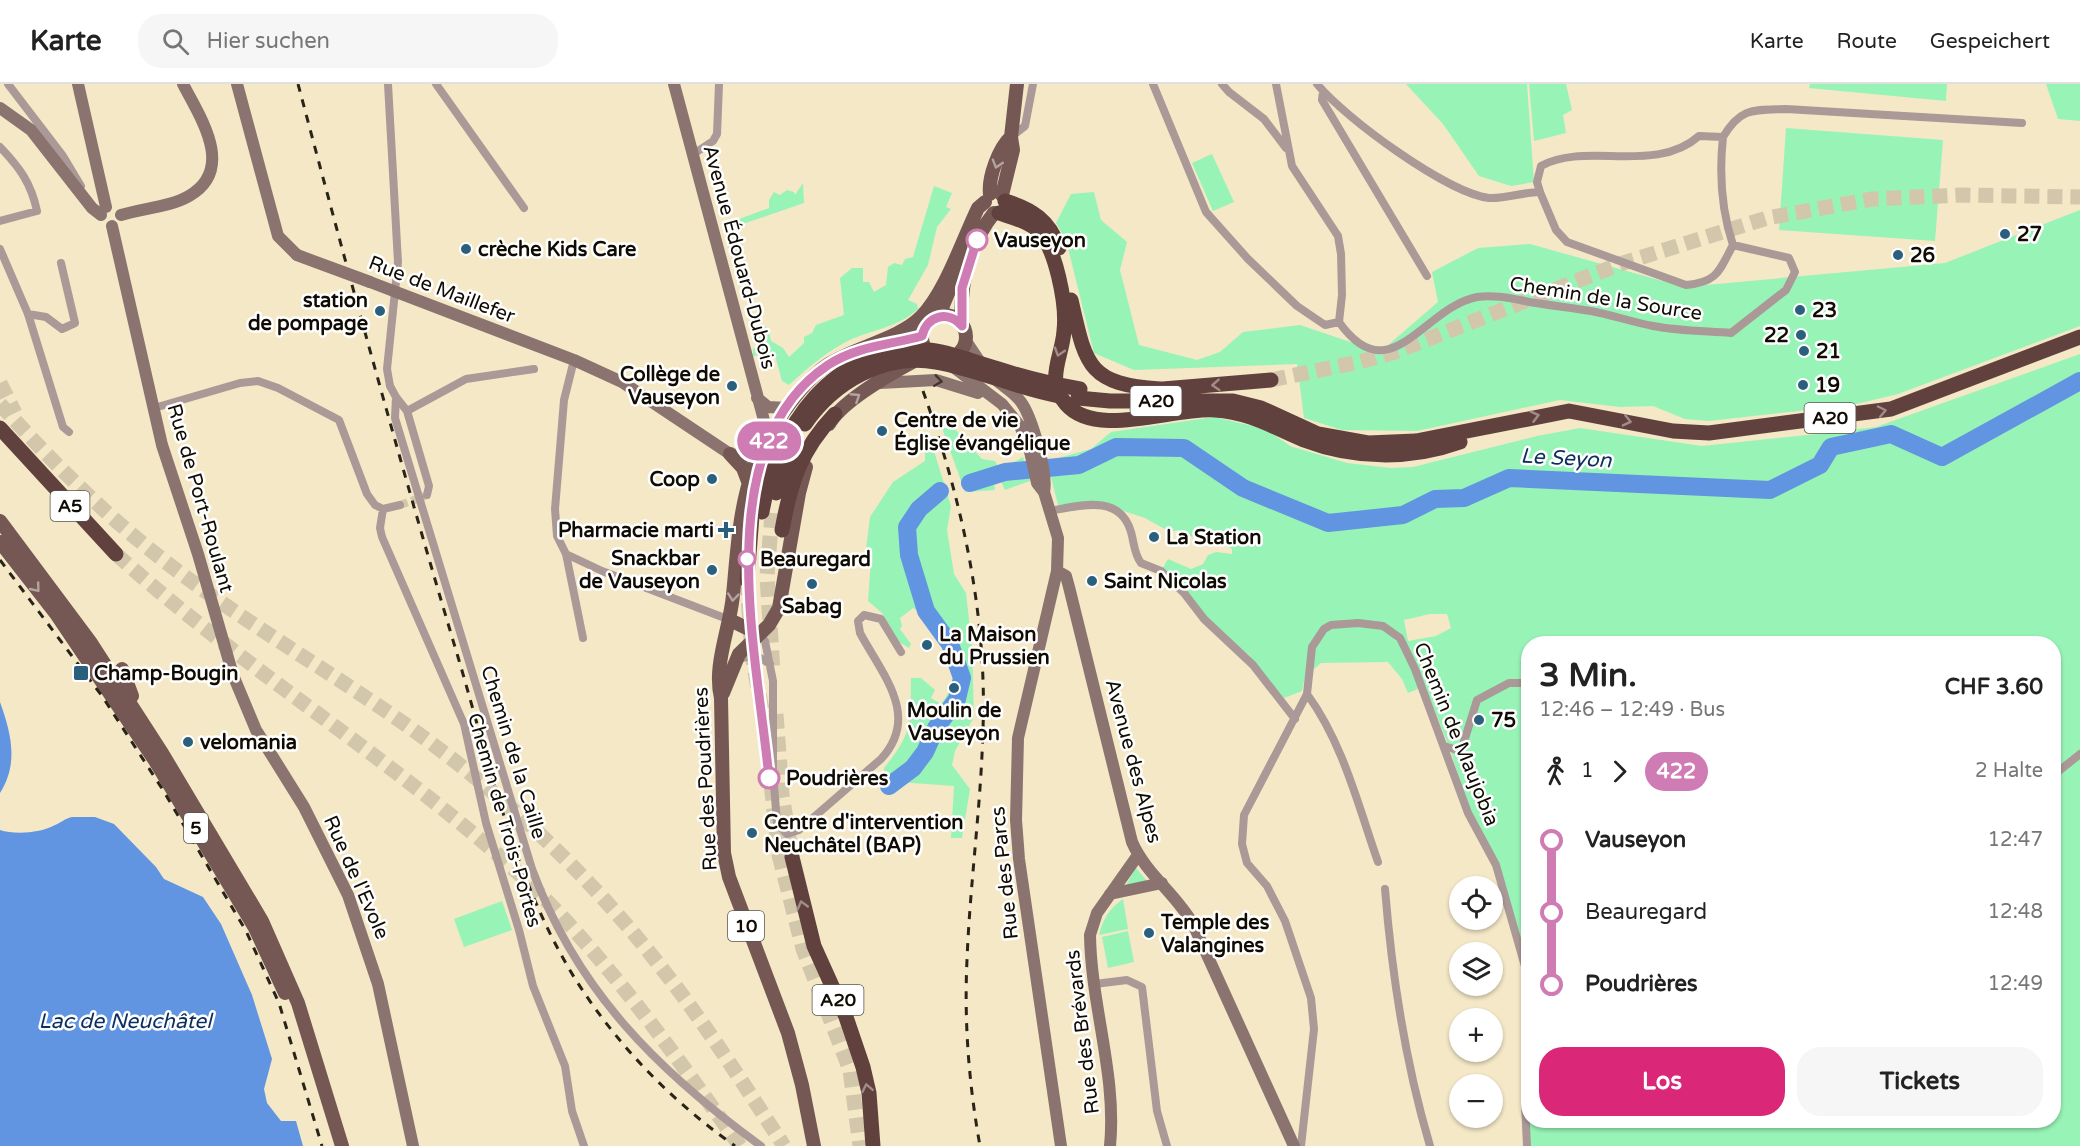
<!DOCTYPE html>
<html lang="de">
<head>
<meta charset="utf-8">
<style>
	:root { --surface:#fff; --page:#f6f6f6; --text:#222; --muted:#767676; --line:#e0e0e0; --accent:#db2777 }
	body { margin:0; font-family:"Varela Round",sans-serif; background:var(--page); color:var(--text); height:100vh; display:flex; flex-direction:column; font-size:22px; white-space:nowrap }
	* { box-sizing:border-box; margin:0 }
	p { font-size:20px; color:var(--muted) }
	.icon { flex:none; width:33px; height:33px; fill:none; stroke:currentColor; stroke-width:2; stroke-linecap:round; stroke-linejoin:round }
	.map { position:relative; flex:1; overflow:hidden }
	.panel { position:absolute; left:1521px; top:552px; width:540px; height:492px; display:flex; flex-direction:column; background:var(--surface); border-radius:24px; box-shadow:0 2px 4px #0004 }
	.panel>* { flex:none }
	.badge { padding:0 12px; border-radius:20px; font-size:21px; line-height:39px }
	.tools { position:absolute; left:1449px; top:792px; display:grid; gap:12px }
	.tools a { display:grid; place-items:center; width:54px; height:54px; border-radius:50%; background:var(--surface); box-shadow:0 2px 4px #0004; font-size:30px }
	.map>.badge { position:absolute; translate:-50% -50%; box-shadow:0 0 0 3px #fff }
	.legs { display:flex; align-items:center; gap:9px; height:66px; padding:0 18px; font-size:20px }
	.legs p { margin-inline-start:auto }
	.summary { display:flex; align-items:center; justify-content:space-between; height:102px; padding:0 18px }
	h1 { font-size:33px; font-weight:800; line-height:45px }
	.primary-button { display:flex; gap:12px; margin-top:auto; padding:12px 18px }
	.primary-button a { flex:1; height:69px; border-radius:24px; background:var(--accent); color:#fff; font-size:24px; font-weight:800; line-height:69px; text-align:center }
	.primary-button a+a { background:var(--page); color:var(--text) }
	ul { padding:0 18px; list-style:none }
	li { display:flex; align-items:center; gap:21px; height:72px; font-size:22px }
	li i { display:grid; place-items:center; width:9px; height:100%; margin:0 8px; background:currentColor }
	li i::after { content:''; width:15px; height:15px; margin:-8px; border:4px solid; border-radius:50%; background:var(--surface) }
	li p { margin-inline-start:auto }
	li:first-child i { background:linear-gradient(#0000 50%,currentColor 0) }
	li:last-child i { background:linear-gradient(currentColor 50%,#0000 0) }
	header { display:flex; align-items:center; gap:36px; box-sizing:border-box; height:84px; padding:0 30px; background:var(--surface); border-bottom:2px solid var(--line) }
	header strong { font-size:28px }
	nav { display:flex; gap:33px; margin-inline-start:auto; font-size:21px }
	.search { width:420px; height:54px; background:var(--page); display:flex; align-items:center; gap:15px; box-sizing:border-box; padding:0 21px; border-radius:24px; color:var(--muted); font-size:22px }
	.map>svg:first-child { display:block }
</style>
</head>
<body>
<header>
<strong>Karte</strong>
<div class="search"><svg class="icon" aria-label="search" viewBox="0 0 24 24"><circle cx="10" cy="10" r="6"/><path d="M15 15l6 6"/></svg>Hier suchen</div>
<nav><a>Karte</a><a>Route</a><a>Gespeichert</a></nav>
</header>
<div class="map">
<svg width="2080" height="1062" viewBox="0 0 2080 1062">
	<rect width="100%" height="100%" fill="#f4e8c7"/>
	<path fill="#98f3b7" fill-rule="evenodd" d="M1406,0H1527L1534,98L1511,102L1479,92L1443,40Z
		M1529,0H1566L1572,26L1563,31L1566,49L1534,57Z
		M1810,0H1947L1946,17L1809,4Z
		M2046,0H2080V37L2058,35Z
		M1786,44L1943,56L1935,157L1779,146Z
		M1212,70L1234,118L1213,127L1192,79Z
		M803,99L804,119L731,144L734,137L769,124V116L774,108L780,111L787,106L794,108L795,111Z
		M934,102L952,109L946,123L951,125L937,143L928,181L908,216L917,220L918,225C899,242 878,245 854,254C829,265 809,283 789,301L782,297L774,268L753,272V265L761,261L757,245L758,239L768,244L771,257L783,264L789,273L804,259V253L812,249L816,241L844,231L840,194L852,184H863V198H869L874,208L886,201L888,183L894,179L902,181L905,175L913,173Z
		M1094,108L1101,136L1127,158L1120,186L1139,261L1197,276L1220,268L1243,248L1300,241L1380,268L1438,218L1432,188L1478,164L1530,160L1684,203L1945,179L2080,126V242L1898,310L1852,321L1709,337L1685,335L1653,322L1620,323L1560,316L1417,347L1342,346L1304,334L1297,280L1134,286L1094,269L1066,156L1056,139L1071,110Z
		M743,153L742,165L736,167L727,163L730,162L727,158Z
		M2080,270V1062H1530L1529,1036H2054V560H1528V883L1505,800L1470,729L1452,671L1425,602L1408,609L1402,595L1388,578L1321,579L1305,593L1302,607L1284,614L1249,571L1204,535L1161,487L1168,475L1191,485L1203,480L1208,471L1216,468L1232,470V465C1213,452 1195,458 1178,446L1170,448L1145,434L1108,422L1059,425L1047,377L1091,365L1111,348L1214,333L1266,345L1290,362L1347,379L1391,384L1413,383L1537,352L1580,344L1702,362L1817,350L1876,343ZM1430,530H1447L1451,544L1436,552L1408,557L1404,536Z
		M942,344H954L982,375L995,377L1000,386L1023,373L1030,397L1005,406L1001,397L994,399L995,406L965,408Z
		M929,351L951,422L947,446L954,490L966,509L972,563L974,633L955,667L952,681L970,705L962,754H951L954,702L884,697V684C914,647 910,639 911,594H921L935,606L931,614L941,620C948,611 953,602 954,590C955,568 932,533 913,524L900,534L902,542L900,545L911,560L909,564L899,558L882,529L868,517L871,476L866,465L870,433L893,398L925,377V356Z
		M1136,784L1147,797L1126,801L1135,785Z
		M1123,815L1128,845L1099,851C1103,835 1109,825 1123,815Z
		M502,817L512,846L464,863L454,835Z
		M1128,847L1134,878L1108,884L1102,853Z"/>
	<path fill="#6195e1" d="M0,618C11,649 19,679 0,709Z
		M72,733H95L114,740L156,783L164,795L203,813L221,840L252,911L272,975L264,1005L267,1019L281,1037H296L303,1062H0V746C15,751 41,749 55,741C62,738 64,735 72,733Z"/>
	<g fill="none" stroke-linecap="round" stroke-linejoin="round">
		<path stroke="#6195e1" stroke-width="18" d="M970,399L1005,388L1079,381L1116,363L1184,364L1243,404L1328,439L1403,431L1435,415L1464,414L1509,394L1770,406L1820,381L1831,363L1891,350L1942,373L2080,297
			M889,702L913,684L925,668L936,644L957,615L962,594L950,560L926,527L909,471L907,443L919,425L940,407"/>
		<path stroke="#d2c7aa" stroke-width="8" stroke-dasharray="8 4" stroke-linecap="butt" d="M400,421L425,412"/>
		<path stroke="#d2c7aa" stroke-width="15" stroke-dasharray="15 8" stroke-linecap="butt" d="M1271,296L1359,278L1395,268L1620,180L1767,134L1872,115L1962,111L2080,113
			M0,299L15,329
			M0,320C53,379 111,437 175,485C271,558 379,614 472,691C541,747 605,811 660,882C705,939 744,1001 784,1062
			M772,429L767,492L773,588
			M116,470C239,581 380,667 504,776C597,859 668,961 740,1062
			M747,496L752,571L764,637L779,771L803,865L850,986L860,1062
			M776,630L782,710L792,773"/>
		<path stroke="#aa9997" stroke-width="8" d="M8,0L63,72L81,102
			M388,0L398,178L387,285L390,302L396,313L395,334L532,785C577,907 658,987 761,1062
			M436,0L524,124
			M1153,0L1206,128L1248,175L1297,222L1325,241L1339,238L1342,211L1341,170L1338,152L1292,82L1276,0
			M1222,0L1229,8L1264,35L1286,64
			M1317,0C1345,34 1447,109 1489,114C1506,115 1523,108 1540,108L1556,146L1567,158L1686,201C1718,198 1719,187 1733,161
			M1323,7L1322,16L1427,192
			M1011,53L1025,42L1033,0
			M0,63C20,84 31,99 37,127L0,137
			M692,71L713,57L717,50L719,0
			M1540,108L1537,98L1541,82C1585,57 1655,91 1699,52L1723,53C1741,23 1754,26 1786,25L2022,39
			M0,165L28,230L63,343L69,348
			M28,230L46,233L62,245L75,239L61,179
			M1339,238C1390,310 1424,223 1477,213C1497,210 1517,216 1536,219C1555,222 1573,224 1591,227C1612,231 1632,238 1653,242C1679,247 1706,247 1731,249L1786,206L1795,188L1789,174L1733,161C1721,125 1719,90 1723,53
			M574,276L564,316L555,425L557,452L566,470L602,487L730,536
			M396,313L407,327L429,402L427,411
			M154,324L240,299L258,297L278,304L339,336L367,410L375,421L383,425L400,421
			M407,327L466,295L534,285
			M383,425L380,444L382,453L464,640L486,739L519,846L533,902L565,982L572,1027L584,1062
			M1050,427C1079,422 1120,409 1131,448C1134,458 1134,470 1141,479L1161,487L1184,509L1204,535L1253,581L1295,635
			M566,470L583,554
			M759,550L765,557L773,597V688L777,739L787,750L799,746L881,675C921,632 882,590 860,549L858,537L864,531L881,535L901,568
			M738,575L755,571L770,580
			M1307,610C1343,659 1358,721 1378,778
			M1444,662L1457,666L1462,664L1477,616L1509,599H1528
			M2054,691L2080,670
			M1385,805C1392,892 1405,978 1430,1062
			M1095,900L1127,896L1142,903L1157,1027L1167,1062
			M1301,1062L1314,945L1311,914L1285,837L1267,802L1247,779L1242,760L1244,731L1307,610L1312,563L1324,545L1331,541L1358,539L1383,542L1400,554L1415,585L1468,729L1496,781L1528,893
			M1527,1062L1525,1020L1528,1001"/>
		<path stroke="#8b7370" stroke-width="12" d="M78,0L106,123
			M237,0L278,152L297,171
			M674,0L769,355
			M0,24L31,46L92,124L101,131
			M121,131C143,124 170,123 189,112C236,85 200,33 183,0
			M112,142L162,361L198,470L233,591L256,646L304,723L348,811L378,900L413,1062
			M370,198L574,276L622,298L730,370L750,373L762,366
			M966,257L982,281
			M952,282L1002,320L1020,342L1029,363L1037,399L1044,408L1058,454L1057,487L1018,654L1016,736L1019,775L1061,1062
			M996,296C1004,303 1015,309 1021,318C1032,333 1048,389 1044,408
			M880,299L936,296L978,309
			M757,314L768,323L787,324
			M1057,487L1066,492L1069,503L1132,758C1146,790 1176,810 1193,840L1294,1062
			M1110,810L1162,799
			M1110,1062C1117,991 1091,922 1090,851L1097,829L1138,771"/>
		<path stroke="#755854" stroke-width="14" d="M990,110C988,93 999,64 1011,53
			M1002,111L1013,66L1011,53L1017,0
			M922 253a22 22 0 1 1 44 0a22 22 0 1 1-44 0Z
			M938,233L952,200L954,181
			M962,242C959,202 969,160 994,129
			M875,262L922,252
			M829,340C842,317 890,290 914,277
			M730,370L743,384L749,400
			M0,437L91,559L162,669L262,837L298,919L342,1062
			M0,458L57,531L154,675L255,844L285,909
			M730,536L759,550
			M122,585L132,612
			M723,609L739,570L769,541L779,524L799,409L806,383
			M814,1062L802,1001L788,949L729,793L724,769L721,614C713,581 730,545 733,511C737,470 739,425 753,386C764,353 799,299 829,280C856,263 899,255 921,233C946,207 962,157 978,124L985,118"/>
		<path stroke="#61413d" stroke-width="15" d="M1005,117C1032,125 1050,137 1059,164
			M999,129C1011,133 1025,136 1036,145C1056,161 1067,222 1064,247C1062,274 1045,296 1066,320C1096,355 1173,323 1215,326C1249,328 1273,343 1304,356C1354,375 1410,376 1460,358
			M1071,216C1086,281 1087,300 1160,305
			M1151,306L1271,296
			M1078,314L1110,317H1233L1261,324L1318,350L1368,359L1416,357L1569,327L1673,347L1709,349L1891,325L2080,253
			M0,344L116,470
			M782,446C791,397 800,367 835,330
			M747,496L753,419L769,355
			M792,773L814,862L846,933L863,983L869,1009L873,1062"/>
		<path stroke="#292418" stroke-width="3" stroke-dasharray="8 8" stroke-linecap="butt" d="M298,0C349,192 401,383 458,573C490,681 514,795 574,893C616,960 670,1016 735,1062
			M923,307C962,416 987,529 983,645C981,722 970,799 967,876C964,939 969,1001 980,1062
			M0,476L102,612L163,706L246,847L279,919L322,1062"/>
		<path stroke="#8b7370" stroke-width="12" d="M297,171L370,198"/>
		<path stroke="#61413d" stroke-width="15" d="M805,340C834,298 884,269 936,278C978,285 1018,305 1060,312
			M776,409L792,363
			M762,428C776,345 834,258 929,266C951,268 973,278 995,284C1023,293 1051,300 1080,305"/>
	</g>
	<defs><path id="oneway-chevron" d="M-2-3.5L2.5 0L-2 3.5" fill="none" stroke-width="1.6" stroke-linecap="round" stroke-linejoin="round" transform="scale(1.5)"/></defs>
	<g stroke="#b3a3a1">
		<use href="#oneway-chevron" transform="translate(997 80) rotate(107)"/>
		<use href="#oneway-chevron" transform="translate(856 313) rotate(-33)"/>
		<use href="#oneway-chevron" transform="translate(36 504) rotate(51)"/>
		<use href="#oneway-chevron" transform="translate(733 513) rotate(96)"/>
	</g>
	<g stroke="#a08d8b">
		<use href="#oneway-chevron" transform="translate(1059 268) rotate(108)"/>
		<use href="#oneway-chevron" transform="translate(1216 301) rotate(176)"/>
		<use href="#oneway-chevron" transform="translate(1882 327) rotate(-12)"/>
		<use href="#oneway-chevron" transform="translate(1535 332) rotate(-14)"/>
		<use href="#oneway-chevron" transform="translate(1627 337) rotate(13)"/>
		<use href="#oneway-chevron" transform="translate(802 821) rotate(-105)"/>
		<use href="#oneway-chevron" transform="translate(867 1004) rotate(-101)"/>
	</g>
	<use stroke="#41352f" href="#oneway-chevron" transform="translate(938 297) rotate(8)"/>
	<g fill="none" stroke-linecap="round" stroke-linejoin="round">
		<g stroke="#fff" stroke-width="14">
			<path id="line-1" d="M769,694C758,575 706,362 828,281C857,262 890,261 922,252C927,231 949,226 962,242V204L977,156"/>
		</g>
		<use href="#line-1" stroke="#d07cb4" stroke-width="9"/>
	</g>
	<g fill="#2b607c" stroke="#fff" stroke-width="2">
		<circle cx="2005" cy="150" r="6"/>
		<circle cx="466" cy="165" r="6"/>
		<circle cx="1898" cy="171" r="6"/>
		<circle cx="1800" cy="226" r="6"/>
		<circle cx="380" cy="227" r="6"/>
		<circle cx="1801" cy="251" r="6"/>
		<circle cx="1804" cy="267" r="6"/>
		<circle cx="1803" cy="301" r="6"/>
		<circle cx="732" cy="302" r="6"/>
		<circle cx="882" cy="347" r="6"/>
		<circle cx="712" cy="395" r="6"/>
		<path d="M723 437h6v6h6v6h-6v6h-6v-6h-6v-6h6z"/>
		<circle cx="1154" cy="453" r="6"/>
		<circle cx="712" cy="486" r="6"/>
		<circle cx="1092" cy="497" r="6"/>
		<circle cx="812" cy="500" r="6"/>
		<circle cx="927" cy="561" r="6"/>
		<rect x="73" y="581" width="16" height="16" rx="3"/>
		<circle cx="954" cy="604" r="6"/>
		<circle cx="1479" cy="636" r="6"/>
		<circle cx="188" cy="658" r="6"/>
		<circle cx="752" cy="749" r="6"/>
		<circle cx="1149" cy="849" r="6"/>
	</g>
	<g fill="#fff" stroke="#d07cb4" stroke-width="3">
		<circle cx="977" cy="156" r="10"/>
		<circle cx="747" cy="475" r="8"/>
		<circle cx="769" cy="694" r="10"/>
	</g>
	<g text-anchor="middle" stroke-width="5" stroke-linejoin="round" paint-order="stroke">
		<g fill="#fff" stroke="#58554f" stroke-width="1.5">
			<rect x="1130.5" y="302" width="51" height="30" rx="4.5"/>
			<rect x="1804.5" y="319" width="51" height="30" rx="4.5"/>
			<rect x="50.5" y="407" width="39" height="30" rx="4.5"/>
			<rect x="184" y="729" width="24" height="30" rx="4.5"/>
			<rect x="728" y="827" width="36" height="30" rx="4.5"/>
			<rect x="812.5" y="901" width="51" height="30" rx="4.5"/>
		</g>
		<g font-size="18" font-weight="bold" fill="#100c03">
			<text x="1156" y="323">A20</text>
			<text x="1830" y="340">A20</text>
			<text x="70" y="428">A5</text>
			<text x="196" y="750">5</text>
			<text x="746" y="848">10</text>
			<text x="838" y="922">A20</text>
		</g>
		<g font-size="20" font-weight="bold" fill="#100c03" stroke="#fff" text-anchor="start">
			<text x="2017" y="157">27</text>
			<text x="478" y="172">crèche Kids Care</text>
			<text x="1910" y="178">26</text>
			<text x="368" y="223" text-anchor="end">station<tspan x="368" dy="23">de pompage</tspan></text>
			<text x="1812" y="233">23</text>
			<text x="1789" y="258" text-anchor="end">22</text>
			<text x="1816" y="274">21</text>
			<text x="720" y="297" text-anchor="end">Collège de<tspan x="720" dy="23">Vauseyon</tspan></text>
			<text x="1815" y="308">19</text>
			<text x="894" y="343">Centre de vie<tspan x="894" dy="23">Église évangélique</tspan></text>
			<text x="700" y="402" text-anchor="end">Coop</text>
			<text x="714" y="453" text-anchor="end">Pharmacie marti</text>
			<text x="1166" y="460">La Station</text>
			<text x="700" y="481" text-anchor="end">Snackbar<tspan x="700" dy="23">de Vauseyon</tspan></text>
			<text x="1104" y="504">Saint Nicolas</text>
			<text x="812" y="529" text-anchor="middle">Sabag</text>
			<text x="939" y="557">La Maison<tspan x="939" dy="23">du Prussien</tspan></text>
			<text x="94" y="596">Champ-Bougin</text>
			<text x="954" y="633" text-anchor="middle">Moulin de<tspan x="954" dy="23">Vauseyon</tspan></text>
			<text x="1491" y="643">75</text>
			<text x="200" y="665">velomania</text>
			<text x="764" y="745">Centre d'intervention<tspan x="764" dy="23">Neuchâtel (BAP)</tspan></text>
			<text x="1161" y="845">Temple des<tspan x="1161" dy="23">Valangines</tspan></text>
		</g>
		<g font-size="20" font-weight="bold" fill="#100c03" stroke="#fff" text-anchor="start">
			<text x="994" y="163">Vauseyon</text>
			<text x="760" y="482">Beauregard</text>
			<text x="786" y="701">Poudrières</text>
		</g>
		<g font-size="20" fill="#100c03" stroke="#fff">
			<text transform="translate(740 173) rotate(75)" y="7">Avenue Édouard-Dubois</text>
			<text transform="translate(442 205) rotate(21)" y="7">Rue de Maillefer</text>
			<text transform="translate(1606 214) rotate(9)" y="7">Chemin de la Source</text>
			<text transform="translate(201 414) rotate(74)" y="7">Rue de Port-Roulant</text>
			<text transform="translate(1457 650) rotate(68)" y="7">Chemin de Maujobia</text>
			<text transform="translate(514 668) rotate(73)" y="7">Chemin de la Caille</text>
			<text transform="translate(1134 677) rotate(75)" y="7">Avenue des Alpes</text>
			<text transform="translate(705 695) rotate(-93)" y="7">Rue des Poudrières</text>
			<text transform="translate(505 736) rotate(74)" y="7">Chemin de Trois-Portes</text>
			<text transform="translate(1004 789) rotate(-96)" y="7">Rue des Parcs</text>
			<text transform="translate(357 793) rotate(66)" y="7">Rue de l'Evole</text>
			<text transform="translate(1082 948) rotate(-97)" y="7">Rue des Brévards</text>
		</g>
		<g font-size="21" font-style="italic" fill="#0d2f5f" stroke="#fff">
			<text transform="translate(1566 374) rotate(3)" y="7">Le Seyon</text>
			<text x="125" y="944">Lac de Neuchâtel</text>
		</g>
	</g>
</svg>
<div class="tools">
<a><svg class="icon" aria-label="locate" viewBox="0 0 24 24"><circle cx="12" cy="12" r="6"/><path d="M12 2v4M12 18v4M2 12h4M18 12h4"/></svg></a>
<a><svg class="icon" aria-label="layers" viewBox="0 0 24 24"><path d="M12 4l9 5-9 5-9-5zM3 14l9 5 9-5"/></svg></a>
<a>+</a>
<a>−</a>
</div>
<b class="badge" style="left:769px;top:357px;background:#d07cb4;color:#fff">422</b>
<section class="panel">
<div class="summary"><div><h1>3 Min.</h1><p>12:46 – 12:49 · Bus</p></div><b>CHF 3.60</b></div>
<div class="legs"><svg class="icon" aria-label="walk" viewBox="0 0 24 24"><circle cx="13" cy="4" r="2"/><path d="M13 8l-2 6 4 7M11 14l-3 7M7 12l3-4h3l4 4"/></svg>1<svg class="icon" aria-label="forward" viewBox="0 0 24 24"><path d="M9 5l7 7-7 7"/></svg><b class="badge" style="background:#d07cb4;color:#fff">422</b><p>2 Halte</p></div>
<ul>
<li><i style="color:#d07cb4"></i><b>Vauseyon</b><p>12:47</p></li>
<li><i style="color:#d07cb4"></i><span>Beauregard</span><p>12:48</p></li>
<li><i style="color:#d07cb4"></i><b>Poudrières</b><p>12:49</p></li>
</ul>
<div class="primary-button"><a>Los</a><a>Tickets</a></div>
</section>
</div>
</body>
</html>
